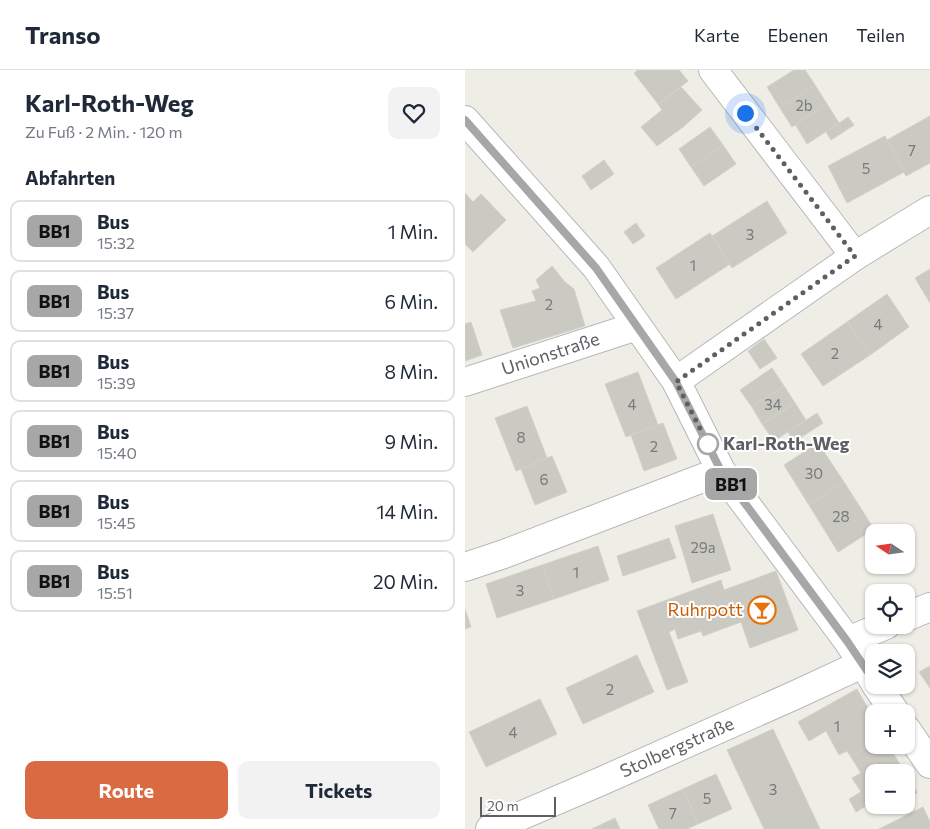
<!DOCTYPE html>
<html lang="de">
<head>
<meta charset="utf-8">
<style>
	:root { --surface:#fff; --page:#f2f2f3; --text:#1f2937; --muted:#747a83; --line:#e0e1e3; --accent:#da6a41 }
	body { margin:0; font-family:Commissioner,sans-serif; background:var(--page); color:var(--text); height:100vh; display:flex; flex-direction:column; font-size:19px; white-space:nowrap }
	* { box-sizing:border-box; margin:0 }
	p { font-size:16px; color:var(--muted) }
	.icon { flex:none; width:28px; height:28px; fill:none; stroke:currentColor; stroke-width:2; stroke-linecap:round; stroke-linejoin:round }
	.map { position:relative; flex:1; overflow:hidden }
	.side { display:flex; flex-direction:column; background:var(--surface); width:465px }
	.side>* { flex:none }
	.badge { padding:0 10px; border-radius:8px; font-size:18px; line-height:32px }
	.needle { width:32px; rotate:283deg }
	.buttons { position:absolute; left:400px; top:454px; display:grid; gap:10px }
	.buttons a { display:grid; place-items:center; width:50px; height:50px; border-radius:10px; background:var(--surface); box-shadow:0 1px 4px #0004; font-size:25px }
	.scale { position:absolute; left:15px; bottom:12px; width:76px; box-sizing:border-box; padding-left:5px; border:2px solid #5e5f65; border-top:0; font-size:14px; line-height:18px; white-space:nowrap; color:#5e5f65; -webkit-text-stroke:4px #fff; paint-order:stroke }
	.you { position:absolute; width:25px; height:25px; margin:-12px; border:4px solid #fff; border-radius:50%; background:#1a73e8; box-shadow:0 0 0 8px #1a73e833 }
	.map>.badge { position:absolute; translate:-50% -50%; box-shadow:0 0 0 2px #fff }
	h2 { padding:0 25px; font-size:19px; line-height:45px }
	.round { display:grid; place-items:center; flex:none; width:52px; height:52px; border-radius:10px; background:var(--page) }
	.headline { display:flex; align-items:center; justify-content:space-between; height:85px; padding:0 25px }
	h1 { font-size:24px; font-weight:700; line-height:38px }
	.action { display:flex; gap:10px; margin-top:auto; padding:10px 25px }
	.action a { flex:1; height:58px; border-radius:10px; background:var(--accent); color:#fff; font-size:20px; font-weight:700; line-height:58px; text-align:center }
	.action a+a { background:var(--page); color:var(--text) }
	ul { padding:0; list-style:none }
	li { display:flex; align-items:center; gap:15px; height:62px; margin:0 10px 8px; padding:0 15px; border:2px solid var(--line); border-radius:10px }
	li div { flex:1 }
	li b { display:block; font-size:19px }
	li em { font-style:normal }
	li .badge { min-width:55px; font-weight:700; text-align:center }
	header { display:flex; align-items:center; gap:30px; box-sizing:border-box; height:70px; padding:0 25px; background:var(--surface); border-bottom:1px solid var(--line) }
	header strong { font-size:24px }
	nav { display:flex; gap:28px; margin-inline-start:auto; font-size:18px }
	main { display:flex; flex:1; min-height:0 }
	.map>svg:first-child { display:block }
</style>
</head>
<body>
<header>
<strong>Transo</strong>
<nav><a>Karte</a><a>Ebenen</a><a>Teilen</a></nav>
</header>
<main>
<section class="side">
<div class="headline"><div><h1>Karl-Roth-Weg</h1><p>Zu Fuß · 2 Min. · 120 m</p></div><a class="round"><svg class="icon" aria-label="heart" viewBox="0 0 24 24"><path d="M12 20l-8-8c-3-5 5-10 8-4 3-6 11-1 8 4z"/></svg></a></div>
<h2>Abfahrten</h2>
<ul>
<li><span class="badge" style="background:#a7a7a8;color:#111">BB1</span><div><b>Bus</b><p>15:32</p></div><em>1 Min.</em></li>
<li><span class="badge" style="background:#a7a7a8;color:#111">BB1</span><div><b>Bus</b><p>15:37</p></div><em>6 Min.</em></li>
<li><span class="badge" style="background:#a7a7a8;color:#111">BB1</span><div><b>Bus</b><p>15:39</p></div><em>8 Min.</em></li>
<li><span class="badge" style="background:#a7a7a8;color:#111">BB1</span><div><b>Bus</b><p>15:40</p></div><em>9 Min.</em></li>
<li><span class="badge" style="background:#a7a7a8;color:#111">BB1</span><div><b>Bus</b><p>15:45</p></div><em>14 Min.</em></li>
<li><span class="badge" style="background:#a7a7a8;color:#111">BB1</span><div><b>Bus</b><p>15:51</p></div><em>20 Min.</em></li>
</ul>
<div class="action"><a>Route</a><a>Tickets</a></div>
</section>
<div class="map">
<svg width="465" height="759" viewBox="0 0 465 759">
	<rect width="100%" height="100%" fill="#eeeee6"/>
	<path fill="#cac9c2" stroke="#d3d1c5" d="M173,0H214L223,11L193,34L169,3Z
		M329,0H340L350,15L315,38L302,17Z
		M350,15L362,34L327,57L315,38Z
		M216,17L237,40L218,57L192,76L176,57L197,40L193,34Z
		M362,34L374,53L342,74L330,54Z
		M465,46V93L441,106L422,70Z
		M383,47L389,55L366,70L361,62Z
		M245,57L258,75L226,97L214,79Z
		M420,66L439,102L382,133L363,96Z
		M258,75L271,94L239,116L226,97Z
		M139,90L149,104L126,120L117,106Z
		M0,123L8,132L16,124L41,150L8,182L0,174Z
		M302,131L322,163L267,198L247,166Z
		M171,153L180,166L168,174L159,162Z
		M245,163L265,194L211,229L191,198Z
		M87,196L100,212L109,219L120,256L48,278L35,240L71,231L67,221L75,218L71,210Z
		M465,199V233L450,208Z
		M422,224L444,257L405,285L382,252Z
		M6,252L17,285L0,291V254Z
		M382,252L405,285L358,316L336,284Z
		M299,269L312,288L295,299L283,281Z
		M307,298L319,316L287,337L275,320Z
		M173,302L193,355L161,367L140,314Z
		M319,316L330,333L297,354L287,337Z
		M330,333L341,350L309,371L297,354Z
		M62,336L82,388L51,401L30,348Z
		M352,343L358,353L329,372L323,362Z
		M198,353L212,389L179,401L166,365Z
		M353,373L379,412L344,435L319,395Z
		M87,386L102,422L70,435L56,399Z
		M379,412L409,459L373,482L344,435Z
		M248,444L266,500L227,513L210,456Z
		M204,468L211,488L158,506L152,486Z
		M133,476L144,510L89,529L77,495Z
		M77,495L89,529L32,548L21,514Z
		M311,501L333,560L285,578L276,552L238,566L236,561L213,569L210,559L204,562L223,612L202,620L172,541L256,510L259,520Z
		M0,539L6,557L0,559Z
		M172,585L189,622L118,654L101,618Z
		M465,596V618L454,602Z
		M392,619L409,649V673L386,687L382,681L374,685L361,661L344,671L333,652Z
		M75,629L92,664L21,697L4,662Z
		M308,659L355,759H299L262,680Z
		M409,673V675H423L440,702H409V731L391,742L384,729L396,722L387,708L396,703L386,687Z
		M251,704L267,739L233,754L218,719Z
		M441,705L452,723L441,729Z
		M218,719L233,754L222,759H194L183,735Z
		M458,737L465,752V759H414Z
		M150,748L155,759H127Z"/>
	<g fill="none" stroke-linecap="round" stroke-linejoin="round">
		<g stroke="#b6b7bb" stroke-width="30">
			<g id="street">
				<path d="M248,0L390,186"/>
				<path d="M0,50L131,197L211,311L256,401L383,571L409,611"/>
				<path d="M211,311L390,186L465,140"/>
				<path id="s1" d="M0,312L172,256"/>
				<path d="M0,497L39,484L256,401"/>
				<path d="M441,547L465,537"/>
				<path d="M383,571L421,555"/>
				<path d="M411,615L430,642"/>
				<path d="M441,659L465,694"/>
				<path id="s2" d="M25,759L139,710L328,626L397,594"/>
			</g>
		</g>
		<use href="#street" stroke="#fff" stroke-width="28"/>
	</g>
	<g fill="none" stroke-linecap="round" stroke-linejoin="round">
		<g stroke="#fff" stroke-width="11">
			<path id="line" d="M0,50L131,198L211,312L256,401L382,571L409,611"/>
		</g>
		<use href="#line" stroke="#a7a7a8" stroke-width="8"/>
		<path stroke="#5e5f65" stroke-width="5" stroke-dasharray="0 9" d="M243,374L211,312L390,186L280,43"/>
	</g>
	<defs>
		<g id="bar-ring" transform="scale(1.4375)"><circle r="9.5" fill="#fff" stroke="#e8710a" stroke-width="1.5"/><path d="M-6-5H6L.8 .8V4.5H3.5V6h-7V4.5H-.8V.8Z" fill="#e8710a"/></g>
	</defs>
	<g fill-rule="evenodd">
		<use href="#bar-ring" x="297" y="540"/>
	</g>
	<circle fill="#fff" stroke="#a7a7a8" stroke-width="2.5" cx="243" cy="374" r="10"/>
	<g text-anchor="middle" stroke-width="4" stroke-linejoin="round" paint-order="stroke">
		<g font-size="15" fill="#797a7c">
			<text x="339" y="41">2b</text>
			<text x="447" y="86">7</text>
			<text x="401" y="104">5</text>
			<text x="285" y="170">3</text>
			<text x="228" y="201">1</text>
			<text x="84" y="240">2</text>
			<text x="413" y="260">4</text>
			<text x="370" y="289">2</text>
			<text x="167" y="340">4</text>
			<text x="308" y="340">34</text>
			<text x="56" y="373">8</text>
			<text x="189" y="382">2</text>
			<text x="349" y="409">30</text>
			<text x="79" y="415">6</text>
			<text x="376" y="452">28</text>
			<text x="238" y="483">29a</text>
			<text x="111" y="508">1</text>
			<text x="55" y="526">3</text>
			<text x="145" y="625">2</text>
			<text x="372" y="662">1</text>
			<text x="48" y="668">4</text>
			<text x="308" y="725">3</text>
			<text x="242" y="734">5</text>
			<text x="208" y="749">7</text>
		</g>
		<g font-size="18" fill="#5e5f65" stroke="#fff">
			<text dy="6" stroke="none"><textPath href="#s1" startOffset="90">Unionstraße</textPath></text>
			<text dy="6" stroke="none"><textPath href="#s2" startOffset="204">Stolbergstraße</textPath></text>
		</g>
		<g font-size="18" font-weight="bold" fill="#5e5f65" stroke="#fff" text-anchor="start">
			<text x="258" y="380">Karl-Roth-Weg</text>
		</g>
		<g font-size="18" fill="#c56008" stroke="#fff" text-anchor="end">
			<text x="278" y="546">Ruhrpott</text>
		</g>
	</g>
</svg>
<div class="buttons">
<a><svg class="needle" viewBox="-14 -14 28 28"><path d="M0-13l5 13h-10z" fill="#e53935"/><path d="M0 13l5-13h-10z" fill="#747a83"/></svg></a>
<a><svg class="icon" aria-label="locate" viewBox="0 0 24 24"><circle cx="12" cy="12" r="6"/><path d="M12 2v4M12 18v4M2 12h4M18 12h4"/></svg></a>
<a><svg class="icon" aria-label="layers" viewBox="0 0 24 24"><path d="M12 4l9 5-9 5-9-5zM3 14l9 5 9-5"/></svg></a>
<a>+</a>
<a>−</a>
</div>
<div class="scale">20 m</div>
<div class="you" style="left:280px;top:43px"></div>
<b class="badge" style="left:266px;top:414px;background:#a7a7a8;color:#111">BB1</b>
</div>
</main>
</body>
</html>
